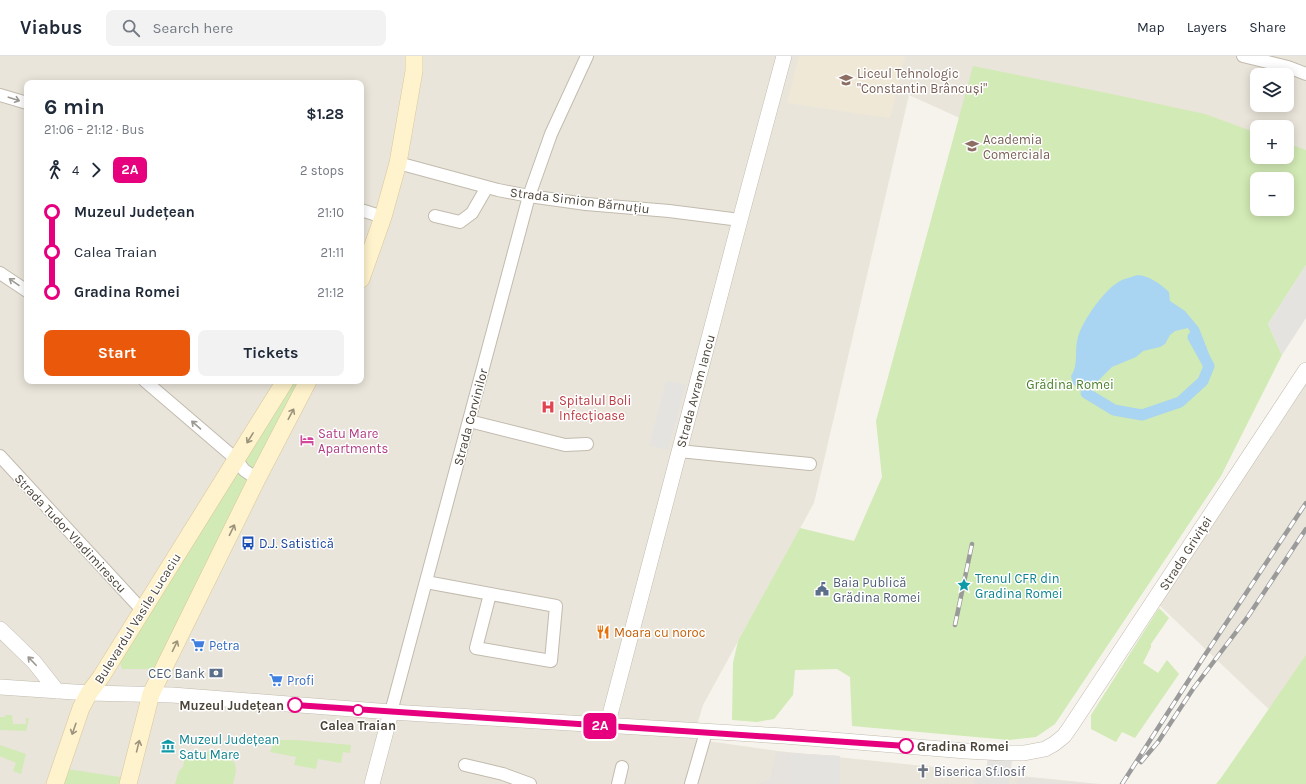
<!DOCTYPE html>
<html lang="en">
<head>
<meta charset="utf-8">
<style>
	:root { --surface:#fff; --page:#f2f2f3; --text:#1f2937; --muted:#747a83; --line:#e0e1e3; --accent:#ea580c }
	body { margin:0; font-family:Karla,sans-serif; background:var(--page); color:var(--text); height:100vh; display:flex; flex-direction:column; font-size:15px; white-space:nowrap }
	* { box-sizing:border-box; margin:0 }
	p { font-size:13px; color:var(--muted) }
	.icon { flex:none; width:22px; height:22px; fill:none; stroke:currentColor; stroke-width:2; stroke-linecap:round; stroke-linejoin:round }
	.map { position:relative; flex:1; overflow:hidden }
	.panel { position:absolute; left:24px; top:24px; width:340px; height:304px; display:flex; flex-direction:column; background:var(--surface); border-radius:8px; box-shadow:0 2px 10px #0003 }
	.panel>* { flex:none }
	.badge { padding:0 8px; border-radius:6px; font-size:14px; line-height:26px }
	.buttons { position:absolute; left:1250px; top:12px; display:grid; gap:8px }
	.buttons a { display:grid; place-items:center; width:44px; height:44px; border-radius:8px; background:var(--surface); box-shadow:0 2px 10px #0003; font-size:20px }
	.map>.badge { position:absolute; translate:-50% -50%; box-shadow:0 0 0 2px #fff }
	.legs { display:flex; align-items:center; gap:6px; height:44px; padding:0 20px; font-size:13px }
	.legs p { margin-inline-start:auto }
	.overview { display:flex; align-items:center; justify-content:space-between; height:68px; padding:0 20px }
	h1 { font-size:22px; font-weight:700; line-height:30px }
	.action { display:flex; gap:8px; margin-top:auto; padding:8px 20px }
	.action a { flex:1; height:46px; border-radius:8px; background:var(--accent); color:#fff; font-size:16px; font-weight:700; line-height:46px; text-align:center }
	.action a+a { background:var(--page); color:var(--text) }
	ul { padding:0 20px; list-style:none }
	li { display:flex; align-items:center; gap:14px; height:40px; font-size:15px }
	li i { display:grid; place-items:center; width:6px; height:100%; margin:0 5px; background:currentColor }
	li i::after { content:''; width:10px; height:10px; margin:-5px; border:3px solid; border-radius:50%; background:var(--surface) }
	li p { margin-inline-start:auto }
	li:first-child i { background:linear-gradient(#0000 50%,currentColor 0) }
	li:last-child i { background:linear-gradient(currentColor 50%,#0000 0) }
	header { display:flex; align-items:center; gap:24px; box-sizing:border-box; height:56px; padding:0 20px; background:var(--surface); border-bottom:1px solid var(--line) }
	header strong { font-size:19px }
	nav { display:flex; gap:22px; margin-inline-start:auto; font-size:14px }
	.search { width:280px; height:36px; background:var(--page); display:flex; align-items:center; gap:10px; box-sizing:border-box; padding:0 14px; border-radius:8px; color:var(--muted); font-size:15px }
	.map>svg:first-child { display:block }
</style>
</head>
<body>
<header>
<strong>Viabus</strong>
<div class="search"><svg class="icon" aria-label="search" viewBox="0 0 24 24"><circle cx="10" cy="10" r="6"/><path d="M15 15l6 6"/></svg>Search here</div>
<nav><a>Map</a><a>Layers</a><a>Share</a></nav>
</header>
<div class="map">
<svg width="1306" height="728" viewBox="0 0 1306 728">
	<rect width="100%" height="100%" fill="#f6f3ec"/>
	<path fill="#eae5da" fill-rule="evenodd" d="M0,0H1306V105L1287,101V71H1257V98L964,64L909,39L814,447L703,649L693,683L778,695L1100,728H0ZM1257,19H1287V49H1257ZM27,27H361V325H27Z
		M1306,316V672L1298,681L1158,548Z"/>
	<path fill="#e6e2dd" d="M776,696L840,700V728H756L770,723Z
		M1018,721L1089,728H1017Z"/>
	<path fill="#efe8d6" d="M799,0H905L890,62L787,47Z"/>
	<path fill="#d2eab5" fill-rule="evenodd" d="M973,10L1112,38L1205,58L1257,77V101H1287V87L1306,94V209L1268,268L1282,299L1221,420L1055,668L1036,681L1009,684L852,670L850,621L837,613L795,614L793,639L774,663L757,666L732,664L733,607L738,585L800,472L854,485L882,421L876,365ZM1257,123H1287V153H1257Z
		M290,325H299L156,613H122L119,603Z
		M1159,552L1169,562L1151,588V591L1143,607L1158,617L1167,604L1179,618L1135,682L1122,676L1116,686L1091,673V659Z
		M1306,599V728H1216L1221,722Z
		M5,659H12L13,668H26V662H29L26,675L0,674V661H5Z
		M275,684H296L351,689L350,697L343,696L341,707L318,703L316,713L294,709L296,701L270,696Z
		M0,689L26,698L21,718L13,715L16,707L0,700Z
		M204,695L223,698L235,707L236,715L233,728H175L179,715L183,711L185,701L188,698Z
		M67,713L120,721L119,728H62Z"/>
	<path fill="#e5e3e0" d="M1306,209V262L1282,299L1268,268Z
		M666,325L686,328L668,394L649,390Z
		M790,697L840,700V728H789Z
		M988,701L1012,704L1009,728H974L976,713L986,714Z"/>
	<path fill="#a9d4f2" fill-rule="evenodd" d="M1138,219C1150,220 1160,228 1169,236L1170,245L1185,255L1199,272L1214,311L1206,328L1182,349L1142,362L1112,356L1073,328L1071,320C1079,309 1074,294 1078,281C1083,264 1104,234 1120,225C1126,222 1132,221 1138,219ZM1188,272L1209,310L1203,325L1180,346L1142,359L1114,354L1086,337L1112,311L1136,301L1143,295L1160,291L1165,288L1170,279L1175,275Z"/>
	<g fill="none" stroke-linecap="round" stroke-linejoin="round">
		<path stroke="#a9d4f2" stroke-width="11" d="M1086,337L1114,354L1142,359L1180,346L1203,325L1209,310L1193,281"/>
		<g stroke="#c2bbae" stroke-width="14">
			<path id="minor" d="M1243,0L1288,11L1306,18
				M0,39L27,47
				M398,107L498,134L529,140L586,148L669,155L740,164
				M361,154L383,161
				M435,160L460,166L472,157L487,131
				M0,217L27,235
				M145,325L236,403L244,414L257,423
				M469,365L565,389L587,388
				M679,395L810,408
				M0,400L142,554
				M426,526L556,550L551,605L476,592L490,538
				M391,656L529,140L551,78L587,0
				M465,709L503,718L530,728
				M618,728L622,711
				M691,728L706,676"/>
		</g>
		<g stroke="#c2bbae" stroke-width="16">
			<path id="tertiary" d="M0,573L34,606L57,635
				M0,631L89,637L172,639L391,656L784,680L966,695L1005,697H1024L1045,693L1054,688L1064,680L1071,670L1306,314
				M607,670L740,164L784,0
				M372,728L391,656"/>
		</g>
		<g stroke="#d6c79b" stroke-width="18">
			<path id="secondary" d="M361,223L383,161L398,107L414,15V0
				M55,728L81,652L89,637L101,621L285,325
				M128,728L151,638L257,423L308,325"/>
		</g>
		<use href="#minor" stroke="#fff" stroke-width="12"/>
		<use href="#tertiary" stroke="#fff" stroke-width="15"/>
		<use href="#secondary" stroke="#fff3cd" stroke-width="17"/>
		<g stroke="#9a9a9a" stroke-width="4.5">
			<path id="rail" d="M955,569L972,488
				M1141,706L1158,686L1193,633L1249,559L1306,473
				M1122,728L1203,602L1306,447"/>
		</g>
		<use href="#rail" stroke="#fff" stroke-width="3" stroke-dasharray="9" stroke-linecap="butt"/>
	</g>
	<defs><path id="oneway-shaft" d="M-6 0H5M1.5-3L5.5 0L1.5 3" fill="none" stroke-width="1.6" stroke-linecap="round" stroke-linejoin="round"/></defs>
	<g stroke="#9c9892">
		<use href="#oneway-shaft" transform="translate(14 43) rotate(18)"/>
		<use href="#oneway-shaft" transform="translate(14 226) rotate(-145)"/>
		<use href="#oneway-shaft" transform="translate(196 369) rotate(-139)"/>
		<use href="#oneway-shaft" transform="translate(32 605) rotate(-134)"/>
	</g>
	<g stroke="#9c937c">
		<use href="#oneway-shaft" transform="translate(291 358) rotate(-62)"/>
		<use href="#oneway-shaft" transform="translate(250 382) rotate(122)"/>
		<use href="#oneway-shaft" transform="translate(232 474) rotate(-64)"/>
		<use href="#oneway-shaft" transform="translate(175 590) rotate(-64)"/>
		<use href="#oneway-shaft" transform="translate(74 673) rotate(109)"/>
		<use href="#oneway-shaft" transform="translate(138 690) rotate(-76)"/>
	</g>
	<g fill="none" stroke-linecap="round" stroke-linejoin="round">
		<g stroke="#fff" stroke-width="9">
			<path id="line-1" d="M295,649C498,664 702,675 906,690"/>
		</g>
		<use href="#line-1" stroke="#e6007e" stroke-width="6"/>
	</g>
	<defs>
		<g id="school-bare" transform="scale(1.08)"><path d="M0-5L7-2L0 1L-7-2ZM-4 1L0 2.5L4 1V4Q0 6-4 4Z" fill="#8d6e63" stroke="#fff" stroke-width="2.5" paint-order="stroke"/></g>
		<g id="university-bare" transform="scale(1.08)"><path d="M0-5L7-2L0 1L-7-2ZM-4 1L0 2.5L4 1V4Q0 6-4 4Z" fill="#8d6e63" stroke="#fff" stroke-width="2.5" paint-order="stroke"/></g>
		<g id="hospital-bare" transform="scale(1.08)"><path d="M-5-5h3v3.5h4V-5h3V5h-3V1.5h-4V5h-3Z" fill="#e0444e" stroke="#fff" stroke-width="2.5" paint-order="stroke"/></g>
		<g id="hotel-bare" transform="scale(1.08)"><path d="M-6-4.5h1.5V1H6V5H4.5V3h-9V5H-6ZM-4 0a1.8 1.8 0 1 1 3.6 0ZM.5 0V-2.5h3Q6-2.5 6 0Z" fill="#d1479c" stroke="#fff" stroke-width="2.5" paint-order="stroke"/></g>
		<g id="bus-bare" transform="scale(1.08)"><path d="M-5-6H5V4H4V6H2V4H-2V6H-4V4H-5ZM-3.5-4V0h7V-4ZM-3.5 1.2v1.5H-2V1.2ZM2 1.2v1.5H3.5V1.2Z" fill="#1a4fb4" stroke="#fff" stroke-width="2.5" paint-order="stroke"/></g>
		<g id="sight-bare" transform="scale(1.08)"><path d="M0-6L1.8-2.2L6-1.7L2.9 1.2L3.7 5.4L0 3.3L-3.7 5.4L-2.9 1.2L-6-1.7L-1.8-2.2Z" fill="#0f9aa8" stroke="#fff" stroke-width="2.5" paint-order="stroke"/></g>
		<g id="civic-bare" transform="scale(1.08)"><path d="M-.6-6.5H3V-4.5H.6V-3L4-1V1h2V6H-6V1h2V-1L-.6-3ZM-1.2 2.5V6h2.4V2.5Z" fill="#5c6f8a" stroke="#fff" stroke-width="2.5" paint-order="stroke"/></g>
		<g id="restaurant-bare" transform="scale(1.08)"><path d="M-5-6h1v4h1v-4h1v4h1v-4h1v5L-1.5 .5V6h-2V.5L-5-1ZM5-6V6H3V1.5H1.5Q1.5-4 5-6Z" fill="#e8710a" stroke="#fff" stroke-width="2.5" paint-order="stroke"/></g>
		<g id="supermarket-bare" transform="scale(1.08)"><path d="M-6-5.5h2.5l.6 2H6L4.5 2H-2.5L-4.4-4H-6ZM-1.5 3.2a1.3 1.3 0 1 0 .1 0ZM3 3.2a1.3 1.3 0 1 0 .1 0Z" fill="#3f7fe0" stroke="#fff" stroke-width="2.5" paint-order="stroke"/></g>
		<g id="bank-bare" transform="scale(1.08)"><path d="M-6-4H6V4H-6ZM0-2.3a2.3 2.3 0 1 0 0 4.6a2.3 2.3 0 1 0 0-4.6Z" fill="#5c6f8a" stroke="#fff" stroke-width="2.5" paint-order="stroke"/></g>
		<g id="museum-bare" transform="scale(1.08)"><path d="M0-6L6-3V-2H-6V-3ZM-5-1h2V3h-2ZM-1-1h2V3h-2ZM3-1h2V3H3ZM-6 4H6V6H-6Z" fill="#0f9aa8" stroke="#fff" stroke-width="2.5" paint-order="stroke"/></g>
		<g id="church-bare" transform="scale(1.08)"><path d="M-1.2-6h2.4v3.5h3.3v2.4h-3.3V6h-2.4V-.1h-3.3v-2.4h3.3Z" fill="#6b7280" stroke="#fff" stroke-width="2.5" paint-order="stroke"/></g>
	</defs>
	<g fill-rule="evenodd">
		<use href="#school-bare" x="846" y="24"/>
		<use href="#university-bare" x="972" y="90"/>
		<use href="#hospital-bare" x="548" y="351"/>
		<use href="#hotel-bare" x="307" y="384"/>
		<use href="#bus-bare" x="248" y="487"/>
		<use href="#sight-bare" x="964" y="529"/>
		<use href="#civic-bare" x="822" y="533"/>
		<use href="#restaurant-bare" x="603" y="576"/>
		<use href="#supermarket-bare" x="198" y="589"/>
		<use href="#bank-bare" x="216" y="617"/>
		<use href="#supermarket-bare" x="276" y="624"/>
		<use href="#museum-bare" x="168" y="690"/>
		<use href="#church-bare" x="923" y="715"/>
	</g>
	<g fill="#fff" stroke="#e6007e" stroke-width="2">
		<circle cx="295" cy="649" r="7"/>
		<circle cx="358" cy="654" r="5"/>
		<circle cx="906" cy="690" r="7"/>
	</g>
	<g text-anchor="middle" stroke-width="3" stroke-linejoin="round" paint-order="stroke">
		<g font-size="13" fill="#785e54" stroke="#fff" text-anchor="start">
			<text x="857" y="22">Liceul Tehnologic<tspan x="857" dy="15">"Constantin Brâncuși"</tspan></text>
			<text x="983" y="88">Academia<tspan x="983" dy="15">Comerciala</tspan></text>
		</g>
		<g font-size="13" fill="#4b4439" stroke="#fff">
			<text transform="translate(580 144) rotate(7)" y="5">Strada Simion Bărnuțiu</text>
			<text transform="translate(695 335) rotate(-75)" y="5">Strada Avram Iancu</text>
			<text transform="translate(470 361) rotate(-75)" y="5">Strada Corvinilor</text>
			<text transform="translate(71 477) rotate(47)" y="5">Strada Tudor Vladimirescu</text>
			<text transform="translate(1185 497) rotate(-57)" y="5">Strada Griviței</text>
			<text transform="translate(137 562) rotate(-58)" y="5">Bulevardul Vasile Lucaciu</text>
		</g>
		<g font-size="13" fill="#4a7f2a" stroke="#fff">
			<text x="1070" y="333">Grădina Romei</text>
		</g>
		<g font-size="13" fill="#be3a42" stroke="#fff" text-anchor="start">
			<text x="559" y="349">Spitalul Boli<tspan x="559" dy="15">Infecțioase</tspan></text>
		</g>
		<g font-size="13" fill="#b23c85" stroke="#fff" text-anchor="start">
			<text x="318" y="382">Satu Mare<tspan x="318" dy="15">Apartments</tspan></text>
		</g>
		<g font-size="13" fill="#164399" stroke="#fff" text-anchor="start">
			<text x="259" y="492">D.J. Satistică</text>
		</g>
		<g font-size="13" fill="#0d838f" stroke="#fff" text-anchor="start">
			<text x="975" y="527">Trenul CFR din<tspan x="975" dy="15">Gradina Romei</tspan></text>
			<text x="179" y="688">Muzeul Județean<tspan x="179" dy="15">Satu Mare</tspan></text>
		</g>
		<g font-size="13" fill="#4e5e75" stroke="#fff" text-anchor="start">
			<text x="833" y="531">Baia Publică<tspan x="833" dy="15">Grădina Romei</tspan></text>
			<text x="205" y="622" text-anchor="end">CEC Bank</text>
		</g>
		<g font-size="13" fill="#c56008" stroke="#fff" text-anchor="start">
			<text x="614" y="581">Moara cu noroc</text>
		</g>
		<g font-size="13" fill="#366cbe" stroke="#fff" text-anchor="start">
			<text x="209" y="594">Petra</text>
			<text x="287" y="629">Profi</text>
		</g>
		<g font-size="13" font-weight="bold" fill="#4b4439" stroke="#fff" text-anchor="end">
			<text x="284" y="654">Muzeul Județean</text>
			<text x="358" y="674" text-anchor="middle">Calea Traian</text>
			<text x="917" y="695" text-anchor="start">Gradina Romei</text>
		</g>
		<g font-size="13" fill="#5b616d" stroke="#fff" text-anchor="start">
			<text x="934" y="720">Biserica Sf.Iosif</text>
		</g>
	</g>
</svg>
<div class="buttons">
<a><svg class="icon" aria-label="layers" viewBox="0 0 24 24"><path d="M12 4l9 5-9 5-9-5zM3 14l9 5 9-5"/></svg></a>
<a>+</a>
<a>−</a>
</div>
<b class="badge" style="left:600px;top:670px;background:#e6007e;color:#fff">2A</b>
<section class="panel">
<div class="overview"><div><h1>6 min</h1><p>21:06 – 21:12 · Bus</p></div><b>$1.28</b></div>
<div class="legs"><svg class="icon" aria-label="walk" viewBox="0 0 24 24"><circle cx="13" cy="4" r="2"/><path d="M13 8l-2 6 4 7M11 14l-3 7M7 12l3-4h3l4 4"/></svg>4<svg class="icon" aria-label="forward" viewBox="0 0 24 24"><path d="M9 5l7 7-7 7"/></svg><b class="badge" style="background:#e6007e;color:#fff">2A</b><p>2 stops</p></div>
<ul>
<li><i style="color:#e6007e"></i><b>Muzeul Județean</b><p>21:10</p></li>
<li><i style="color:#e6007e"></i><span>Calea Traian</span><p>21:11</p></li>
<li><i style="color:#e6007e"></i><b>Gradina Romei</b><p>21:12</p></li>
</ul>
<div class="action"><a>Start</a><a>Tickets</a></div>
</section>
</div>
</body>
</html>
